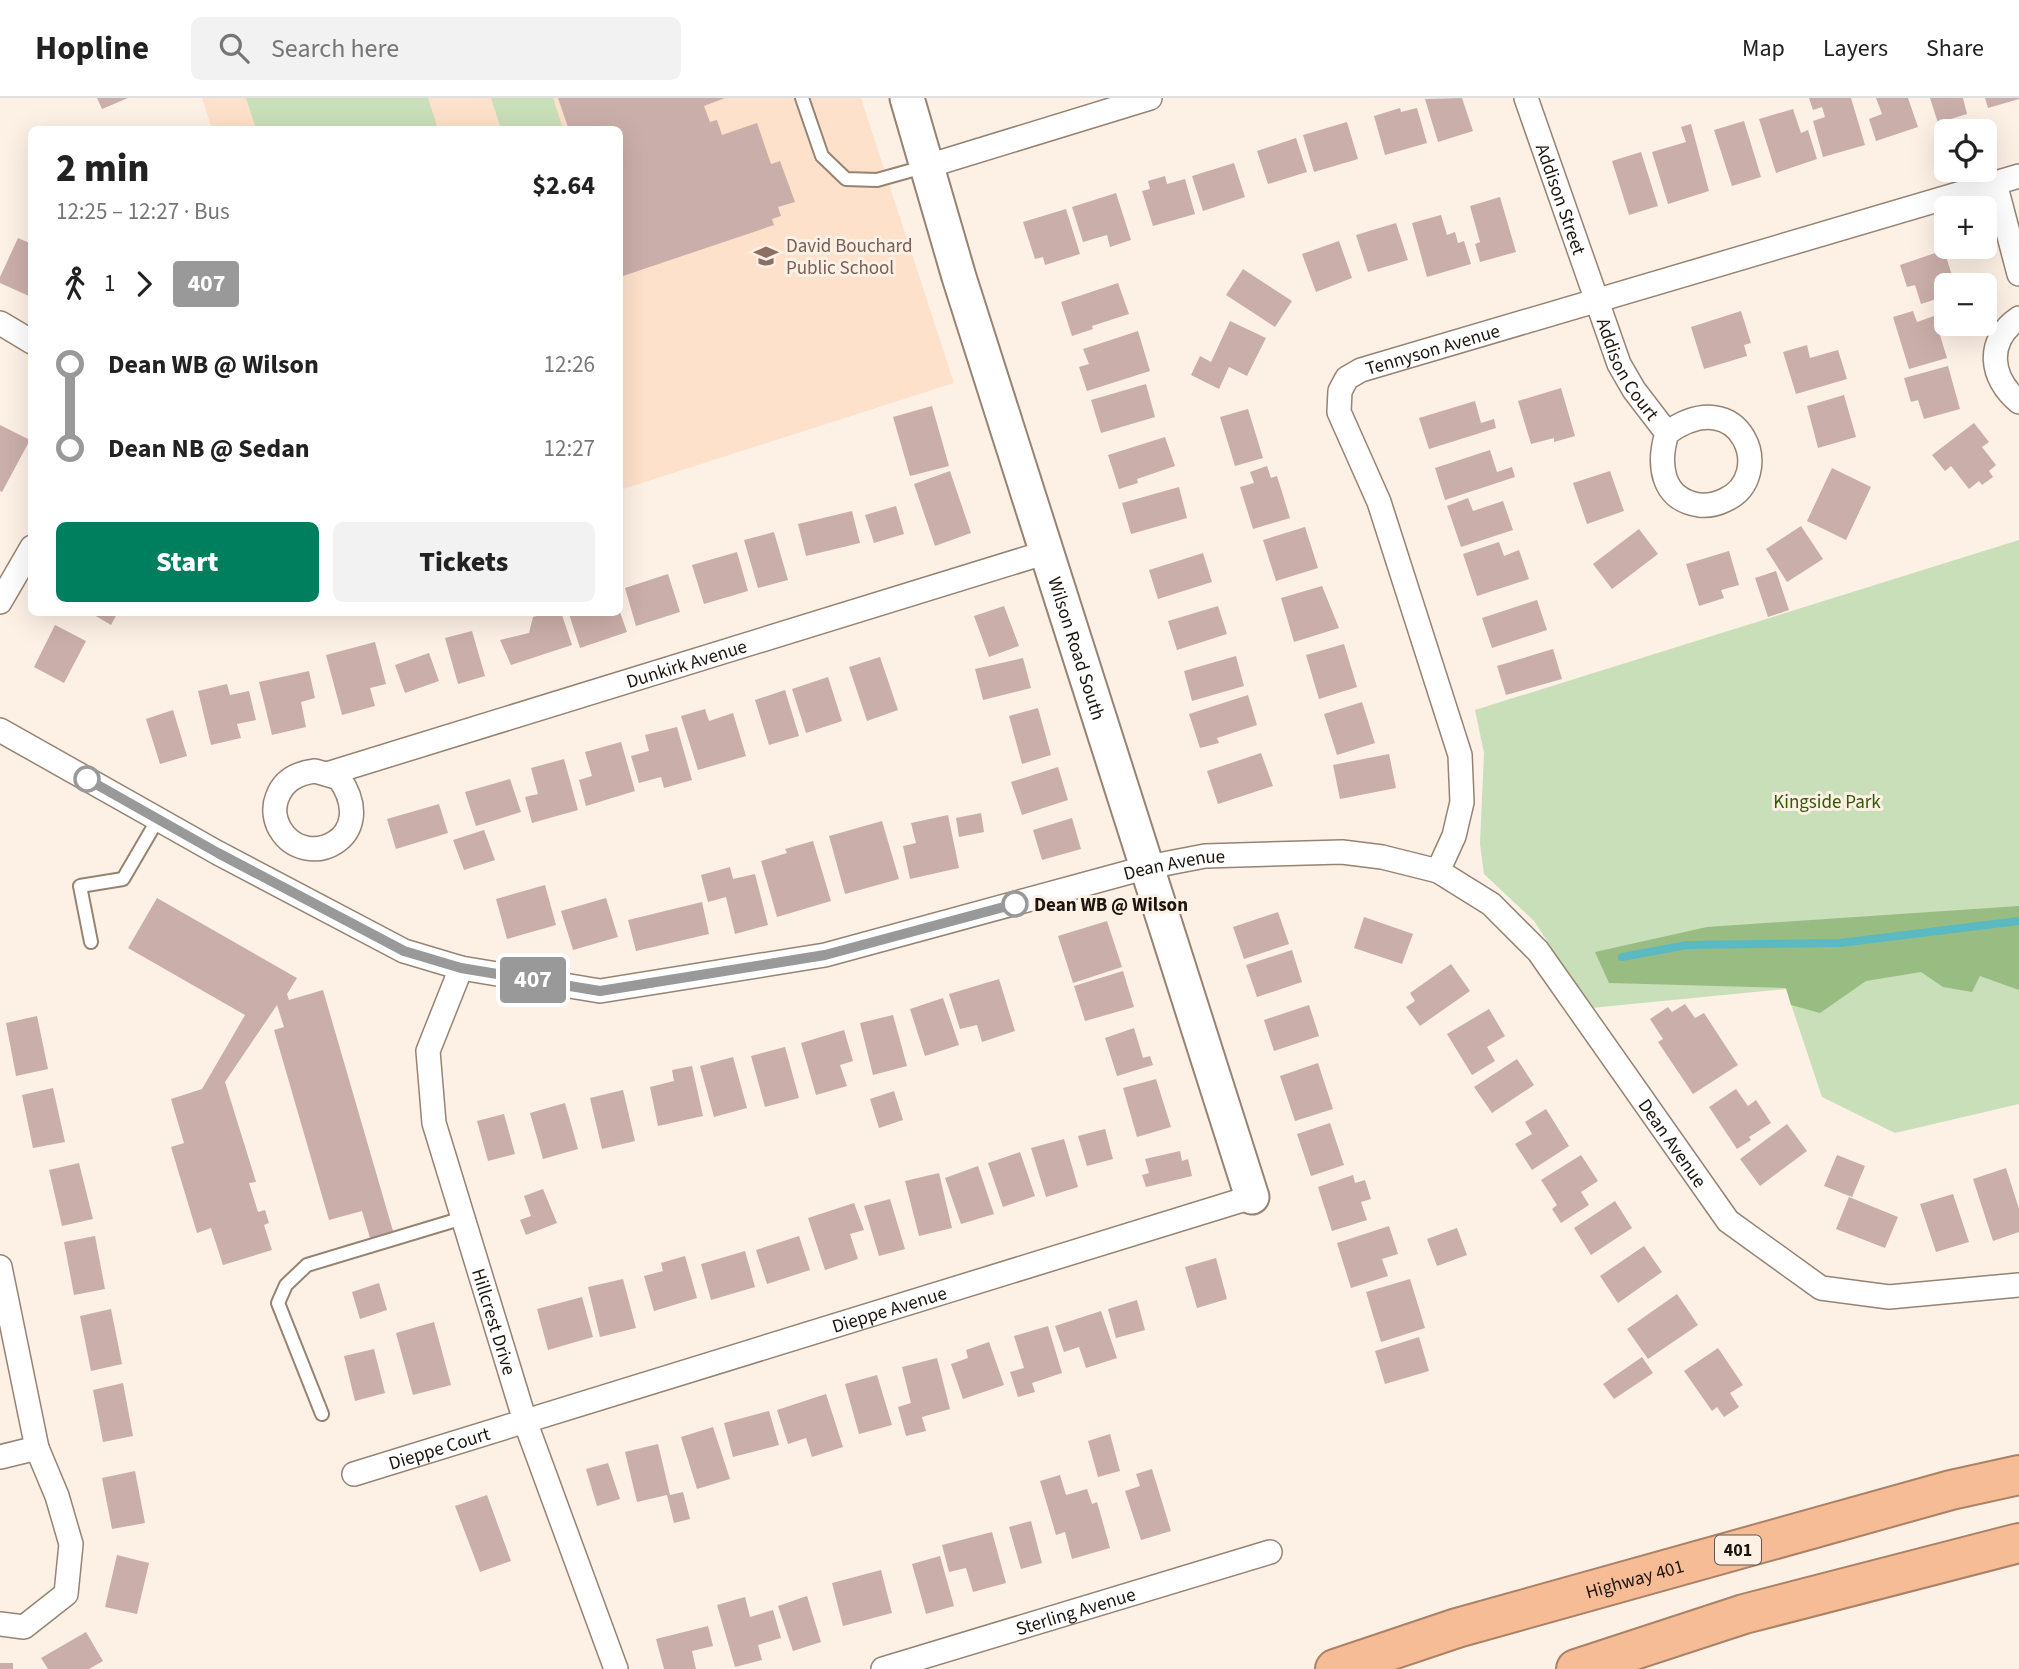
<!DOCTYPE html>
<html lang="en">
<head>
<meta charset="utf-8">
<style>
	:root { --surface:#fff; --page:#f2f2f2; --text:#222; --muted:#767676; --line:#e0e0e0; --accent:#007f5f }
	body { margin:0; font-family:"Source Sans 3",sans-serif; background:var(--page); color:var(--text); height:100vh; display:flex; flex-direction:column; font-size:26px; white-space:nowrap }
	* { box-sizing:border-box; margin:0 }
	p { font-size:23px; color:var(--muted) }
	.icon { flex:none; width:38px; height:38px; fill:none; stroke:currentColor; stroke-width:2; stroke-linecap:round; stroke-linejoin:round }
	.map { position:relative; flex:1; overflow:hidden }
	.sheet { position:absolute; left:28px; top:28px; width:595px; height:490px; display:flex; flex-direction:column; background:var(--surface); border-radius:10px; box-shadow:0 7px 28px #0002 }
	.sheet>* { flex:none }
	.badge { padding:0 14px; border-radius:5px; font-size:24px; line-height:46px }
	.buttons { position:absolute; left:1934px; top:21px; display:grid; gap:14px }
	.buttons a { display:grid; place-items:center; width:63px; height:63px; border-radius:10px; background:var(--surface); box-shadow:0 7px 28px #0002; font-size:35px }
	.map>.badge { position:absolute; translate:-50% -50%; box-shadow:0 0 0 4px #fff }
	.legs { display:flex; align-items:center; gap:10px; height:77px; padding:0 28px; font-size:23px }
	.legs p { margin-inline-start:auto }
	.head { display:flex; align-items:center; justify-content:space-between; height:119px; padding:0 28px }
	h1 { font-size:38px; font-weight:800; line-height:52px }
	.button { display:flex; gap:14px; margin-top:auto; padding:14px 28px }
	.button a { flex:1; height:80px; border-radius:10px; background:var(--accent); color:#fff; font-size:28px; font-weight:800; line-height:80px; text-align:center }
	.button a+a { background:var(--page); color:var(--text) }
	ul { padding:0 28px; list-style:none }
	li { display:flex; align-items:center; gap:24px; height:84px; font-size:26px }
	li i { display:grid; place-items:center; width:10px; height:100%; margin:0 9px; background:currentColor }
	li i::after { content:''; width:18px; height:18px; margin:-9px; border:5px solid; border-radius:50%; background:var(--surface) }
	li p { margin-inline-start:auto }
	li:first-child i { background:linear-gradient(#0000 50%,currentColor 0) }
	li:last-child i { background:linear-gradient(currentColor 50%,#0000 0) }
	header { display:flex; align-items:center; gap:42px; box-sizing:border-box; height:98px; padding:0 35px; background:var(--surface); border-bottom:2px solid var(--line) }
	header strong { font-size:33px }
	nav { display:flex; gap:38px; margin-inline-start:auto; font-size:24px }
	.search { width:490px; height:63px; background:var(--page); display:flex; align-items:center; gap:18px; box-sizing:border-box; padding:0 24px; border-radius:10px; color:var(--muted); font-size:26px }
	.map>svg:first-child { display:block }
</style>
</head>
<body>
<header>
<strong>Hopline</strong>
<div class="search"><svg class="icon" aria-label="search" viewBox="0 0 24 24"><circle cx="10" cy="10" r="6"/><path d="M15 15l6 6"/></svg>Search here</div>
<nav><a>Map</a><a>Layers</a><a>Share</a></nav>
</header>
<div class="map">
<svg width="2019" height="1571" viewBox="0 0 2019 1571">
	<rect width="100%" height="100%" fill="#fdf0e5"/>
	<path fill="#fde1ca" d="M202,0H861L954,285L620,392V32L212,31Z"/>
	<path fill="#c8dfb9" d="M246,0H428L438,31H256Z
		M491,0H553L563,31H501Z
		M2019,442V1006L1895,1035L1822,999L1786,891L1591,910L1534,823L1484,776L1480,746L1484,655L1475,612Z"/>
	<path fill="#99bc82" d="M2019,808V892L1980,878L1972,894L1943,889L1921,874L1866,883L1820,915L1791,907L1786,890L1609,885L1595,854L1707,829Z"/>
	<g fill="none" stroke-linecap="round" stroke-linejoin="round">
		<path stroke="#5bb9c1" stroke-width="8" d="M1622,859L1687,847L1840,845L2019,823"/>
	</g>
	<path fill="#caaea9" d="M97,0H128L102,11Z
		M558,0H725L704,8L710,24L717,22L722,37L757,25L771,66L780,63L795,104L778,109L781,118L772,121L774,127L620,179V32H569Z
		M1462,0L1473,33L1438,44L1425,1Z
		M1809,0H1851L1865,47L1823,59L1813,23L1825,19L1822,9L1813,12Z
		M1876,0H1908L1918,29L1876,43L1869,21L1882,16Z
		M1930,0H1963L1967,16L1938,25Z
		M1985,0H2019V1L1988,10Z
		M1400,10L1401,14L1417,10L1427,45L1385,57L1374,18Z
		M1793,11L1801,35L1808,32L1817,61L1776,75L1759,21Z
		M1744,23L1761,79L1732,88L1714,32Z
		M1347,24L1358,61L1314,74L1303,37Z
		M1691,26L1709,93L1668,106L1652,54L1686,44L1681,29Z
		M1296,40L1307,74L1268,86L1257,53Z
		M1641,54L1658,108L1629,117L1612,63Z
		M1234,65L1245,99L1203,113L1192,78Z
		M1165,78L1167,86L1185,81L1195,116L1153,128L1142,93L1150,91L1148,83Z
		M1116,95L1131,142L1110,149L1107,137L1083,144L1072,109Z
		M1500,99L1516,154L1480,164L1475,146L1480,144L1470,108Z
		M1066,111L1080,156L1045,167L1043,159L1035,161L1023,124Z
		M1441,117L1447,137L1455,134L1458,145L1464,143L1471,166L1427,179L1412,125Z
		M1396,125L1408,162L1368,174L1356,137Z
		M18,140L32,146V192L29,198L0,185V179Z
		M1339,143L1352,180L1316,194L1302,156Z
		M1944,152L1955,187H1946V198L1921,206L1915,187L1907,189L1900,167Z
		M1243,171L1292,203L1275,229L1226,197Z
		M1118,185L1129,216L1092,228L1093,231L1072,238L1061,204Z
		M1741,213L1751,245L1744,247L1747,258L1704,271L1691,229Z
		M1913,213L1917,224L1934,218L1947,260L1909,271L1893,219Z
		M1230,223L1266,240L1247,278L1229,269L1219,291L1191,277L1200,258L1211,264Z
		M1138,233L1150,273L1087,293L1079,269L1089,266L1083,251Z
		M1807,247L1810,260L1838,252L1847,281L1796,296L1783,254Z
		M1948,268L1960,311L1924,321L1918,302L1911,304L1904,280Z
		M1146,286L1155,319L1101,335L1091,302Z
		M1561,290L1575,338L1554,344V340L1531,346L1518,303Z
		M1844,297L1856,339L1818,350L1807,308Z
		M1475,303L1481,325L1494,321L1496,330L1429,351L1419,320Z
		M932,308L949,368L910,378L893,319Z
		M1248,311L1263,360L1235,368L1220,319Z
		M1974,325L1989,344L1982,349L1996,367L1989,373L1993,379L1982,387L1979,383L1969,391L1951,368L1945,373L1932,357Z
		M0,327L30,342L2,394L0,393Z
		M1165,339L1175,368L1137,381L1138,385L1119,391L1108,357Z
		M1490,352L1497,374L1512,369L1515,379L1445,402L1435,370Z
		M1267,368L1271,380L1277,378L1290,420L1253,431L1240,389L1254,385L1250,374Z
		M1832,370L1871,389L1846,442L1807,423Z
		M950,373L971,435L935,448L914,386Z
		M1610,373L1624,413L1587,426L1573,385Z
		M1179,389L1187,420L1131,436L1122,405Z
		M1468,400L1473,413L1503,403L1513,432L1461,449L1447,408Z
		M896,408L904,436L874,445L865,417Z
		M852,413L860,445L806,458L798,426Z
		M1801,428L1823,461L1787,484L1766,451Z
		M1305,429L1318,470L1276,483L1263,442Z
		M1639,431L1658,456L1612,491L1593,466Z
		M774,434L788,482L758,490L744,442Z
		M1499,444L1504,458L1519,452L1529,481L1477,498L1463,456Z
		M1729,453L1739,487L1721,492L1724,500L1699,508L1686,466Z
		M737,454L748,493L704,506L692,467Z
		M1203,455L1212,484L1158,501L1149,472Z
		M1776,473L1789,512L1768,519L1755,480Z
		M668,476L680,514L636,528L625,490Z
		M1322,488L1339,530L1294,544L1281,500Z
		M1537,502L1547,532L1492,550L1482,520Z
		M1004,508L1019,548L989,559L974,518Z
		M1218,508L1227,536L1177,552L1168,523Z
		M89,514H118L111,527Z
		M550,514H561L572,547L511,567L500,542L529,535L533,519Z
		M574,514H620L627,534L580,550L569,516Z
		M55,527L86,543L64,585L34,569Z
		M472,533L485,578L458,586L445,540Z
		M375,544L386,586L370,590L375,608L342,617L326,557Z
		M1344,546L1357,589L1319,601L1306,557Z
		M1553,551L1562,581L1506,597L1497,568Z
		M429,555L439,583L405,595L395,567Z
		M1236,558L1244,588L1192,603L1184,573Z
		M880,559L898,612L867,623L849,569Z
		M1023,560L1031,590L983,602L975,571Z
		M309,573L315,600L301,604L306,629L272,637L259,584Z
		M828,579L842,623L806,635L792,591Z
		M227,586L230,597L249,593L256,622L237,626L241,640L211,647L198,593Z
		M785,592L799,638L769,647L755,602Z
		M1248,597L1257,627L1217,640L1219,645L1200,650L1189,616Z
		M1362,604L1375,645L1337,657L1324,616Z
		M1038,610L1051,657L1022,666L1009,618Z
		M705,611L709,623L733,615L746,658L698,672L681,618Z
		M173,612L187,658L160,666L146,621Z
		M677,629L692,682L664,690L661,679L639,685L631,658L649,653L645,637Z
		M621,644L635,693L586,708L579,682L592,678L585,654Z
		M1261,655L1273,688L1218,706L1207,673Z
		M1389,656L1396,690L1340,701L1333,667Z
		M564,661L578,712L532,725L525,699L538,696L531,670Z
		M1058,669L1068,702L1022,717L1011,684Z
		M510,681L521,714L476,728L465,694Z
		M439,706L448,735L396,751L387,721Z
		M981,715L984,734L959,739L956,720Z
		M948,717L959,770L910,781L903,748L916,745L911,725Z
		M1072,720L1081,751L1042,762L1033,732Z
		M882,723L899,781L845,796L829,738Z
		M484,732L495,762L464,772L453,742Z
		M813,743L831,803L777,819L761,763L787,755L785,751Z
		M730,769L733,781L755,776L768,827L735,836L726,799L708,804L701,777Z
		M545,787L556,827L507,841L496,801Z
		M157,800L297,880L287,896L289,902L323,892L393,1133L370,1140L362,1113L329,1122L274,932L284,929L277,907L225,984L256,1084L249,1085L258,1114L265,1112L269,1125L264,1127L272,1152L223,1167L211,1130L197,1135L171,1049L184,1045L171,1001L202,991L245,917L128,850Z
		M606,800L618,839L573,852L561,813Z
		M702,804L709,836L636,853L628,822Z
		M1278,814L1289,846L1244,861L1233,829Z
		M1364,819L1413,836L1402,866L1354,850Z
		M1107,823L1122,869L1073,885L1058,838Z
		M1292,852L1302,884L1257,899L1246,867Z
		M1451,866L1470,893L1420,928L1406,909L1415,903L1410,895Z
		M1123,873L1134,909L1085,923L1074,888Z
		M999,881L1015,933L982,944L977,927L960,931L949,896Z
		M943,900L959,947L925,958L910,911Z
		M1685,906L1695,920L1704,915L1738,967L1693,996L1658,944L1663,941L1650,921L1668,909L1672,914Z
		M1309,907L1319,938L1274,953L1264,922Z
		M1489,911L1505,938L1487,949L1495,963L1472,977L1447,936Z
		M893,917L907,968L873,977L860,925Z
		M37,918L48,971L16,978L6,925Z
		M1134,930L1143,960L1150,958L1153,967L1117,978L1105,940Z
		M844,932L853,963L840,967L847,988L816,997L801,945Z
		M785,949L799,1000L765,1009L751,958Z
		M733,959L747,1010L714,1019L700,968Z
		M1517,961L1534,987L1492,1015L1474,989Z
		M1318,965L1333,1011L1295,1023L1280,978Z
		M692,968L703,1018L658,1028L650,989L674,983L672,972Z
		M1156,981L1171,1029L1137,1039L1123,990Z
		M53,990L65,1044L33,1050L22,997Z
		M1736,991L1748,1008L1756,1002L1771,1025L1749,1039L1751,1042L1737,1051L1709,1009Z
		M623,992L635,1043L602,1051L590,1000Z
		M894,993L903,1022L879,1030L870,1001Z
		M565,1005L578,1051L543,1061L530,1015Z
		M1546,1011L1569,1048L1532,1072L1515,1046L1532,1036L1525,1024Z
		M504,1016L515,1056L488,1063L477,1023Z
		M1330,1025L1344,1067L1311,1078L1297,1036Z
		M1787,1026L1807,1053L1760,1088L1740,1061Z
		M1105,1031L1113,1061L1087,1068L1078,1038Z
		M1064,1041L1078,1089L1046,1099L1031,1050Z
		M1180,1053L1182,1063L1188,1061L1192,1078L1146,1089L1142,1077L1149,1075L1145,1061Z
		M1020,1054L1035,1098L1003,1109L988,1065Z
		M1581,1057L1598,1083L1581,1094L1589,1107L1561,1125L1552,1111L1557,1107L1541,1082Z
		M1837,1057L1865,1068L1852,1099L1824,1088Z
		M79,1065L93,1121L62,1128L49,1072Z
		M978,1068L994,1116L961,1126L945,1080Z
		M2006,1070L2019,1111V1134L1993,1143L1973,1081Z
		M939,1075L952,1130L919,1138L905,1083Z
		M1353,1077L1355,1085L1365,1082L1371,1101L1361,1104L1367,1122L1332,1133L1318,1089Z
		M543,1091L557,1125L526,1137L520,1122L531,1118L524,1098Z
		M1953,1096L1969,1144L1936,1154L1920,1106Z
		M1849,1099L1898,1119L1885,1150L1836,1131Z
		M890,1101L905,1151L879,1158L864,1108Z
		M1615,1103L1632,1130L1591,1157L1574,1130Z
		M854,1105L864,1132L850,1136L858,1161L825,1172L808,1120Z
		M1389,1128L1398,1156L1382,1161L1388,1178L1351,1190L1337,1145Z
		M1457,1130L1467,1157L1437,1168L1427,1141Z
		M95,1138L105,1191L74,1197L64,1144Z
		M799,1138L810,1172L767,1186L756,1152Z
		M1644,1148L1662,1174L1618,1205L1600,1178Z
		M745,1153L755,1189L711,1202L701,1166Z
		M685,1158L697,1200L654,1213L644,1178L663,1173L661,1165Z
		M1216,1160L1227,1201L1197,1210L1185,1169Z
		M623,1181L636,1230L600,1239L588,1189Z
		M1410,1181L1425,1230L1381,1244L1366,1194Z
		M379,1185L387,1212L360,1221L352,1194Z
		M1677,1196L1698,1227L1648,1261L1627,1231Z
		M582,1199L593,1239L548,1252L537,1211Z
		M1137,1202L1145,1232L1116,1240L1108,1211Z
		M111,1211L122,1266L91,1273L80,1218Z
		M1101,1213L1117,1260L1086,1270L1079,1249L1064,1254L1055,1228Z
		M434,1224L451,1287L413,1297L396,1235Z
		M1048,1228L1062,1275L1032,1285L1035,1294L1018,1299L1010,1274L1024,1270L1014,1238Z
		M1419,1239L1429,1273L1385,1286L1375,1253Z
		M989,1244L1004,1287L963,1301L951,1266L968,1260L966,1252Z
		M1718,1250L1743,1287L1730,1295L1739,1309L1724,1319L1717,1309L1712,1313L1684,1273Z
		M374,1251L385,1295L355,1303L344,1258Z
		M1642,1259L1653,1275L1614,1301L1603,1286Z
		M937,1260L950,1311L922,1319L926,1333L906,1338L898,1309L911,1305L902,1269Z
		M877,1277L892,1327L859,1336L845,1286Z
		M123,1285L133,1338L103,1344L93,1292Z
		M826,1296L843,1349L812,1359L806,1340L788,1346L777,1312Z
		M769,1313L779,1347L733,1359L724,1325Z
		M713,1329L730,1381L697,1391L681,1339Z
		M1110,1336L1120,1373L1098,1379L1088,1343Z
		M658,1346L670,1397L683,1394L690,1421L674,1425L667,1397L637,1404L625,1354Z
		M608,1365L620,1401L597,1408L586,1371Z
		M1152,1371L1171,1433L1141,1442L1125,1393L1140,1388L1136,1376Z
		M135,1373L145,1425L112,1431L102,1380Z
		M1060,1377L1066,1397L1087,1391L1092,1406L1097,1404L1110,1450L1072,1461L1065,1434L1056,1437L1040,1383Z
		M487,1397L511,1463L480,1474L455,1408Z
		M1031,1423L1042,1465L1021,1471L1009,1429Z
		M992,1434L1006,1485L973,1494L966,1470L949,1474L942,1447Z
		M117,1457L149,1465L137,1516L105,1509Z
		M940,1458L954,1508L926,1516L912,1466Z
		M881,1472L892,1515L843,1528L832,1485Z
		M807,1498L821,1544L793,1553L778,1508Z
		M745,1499L750,1519L773,1512L781,1540L758,1547L762,1562L735,1569L717,1507Z
		M708,1528L713,1548L692,1553L696,1571H664L656,1541Z
		M86,1534L103,1563L89,1571H48L41,1560Z
		M0,1565H13V1571H0Z"/>
	<g fill="none" stroke-linecap="round" stroke-linejoin="round">
		<g stroke="#968372" stroke-width="16">
			<path id="lane" d="M802,0L822,58L846,81L877,82L927,68
				M91,844L80,788L123,781L158,721
				M322,1316L278,1205L286,1187L307,1167L463,1120"/>
		</g>
		<g stroke="#968372" stroke-width="26">
			<g id="street">
				<path id="s1" d="M1526,0L1619,266L1634,292L1667,335C1658,364 1660,401 1699,407C1708,408 1717,406 1725,402C1777,379 1742,282 1667,335"/>
				<path d="M928,68L1150,0"/>
				<path d="M1995,85L2019,176"/>
				<path d="M2019,220C1985,243 1990,280 2019,304"/>
				<path d="M0,225L32,244"/>
				<path d="M0,504L32,449"/>
				<path id="s2" d="M0,632L218,755L404,853L461,870L600,893L825,857L1148,769L1205,758L1342,754L1382,759L1438,773L1491,806L1538,853L1728,1123L1821,1190L1889,1199L2019,1187"/>
				<path d="M315,673L339,680C381,740 306,775 280,731C275,722 273,710 277,700C283,682 298,675 315,673Z"/>
				<path id="s3" d="M327,676L1047,454"/>
				<path id="s4" d="M1438,773L1454,738L1462,704L1460,657L1379,404L1339,314L1340,293L1347,280L1361,272L2019,78"/>
				<path id="s5" d="M461,870L428,953L434,1025L525,1323L616,1571"/>
				<path d="M0,1169L37,1350L57,1398L71,1446L66,1496L24,1529L0,1526"/>
				<path d="M0,1359L37,1350"/>
				<path id="s6" d="M354,1376L1252,1099"/>
				<path id="s7" d="M883,1571L1270,1454"/>
			</g>
		</g>
		<g stroke="#968372" stroke-width="37">
			<g id="secondary">
				<path id="s8" d="M907,0L959,179L1252,1099"/>
			</g>
		</g>
		<g stroke="#aa8266" stroke-width="42">
			<g id="highway">
				<path id="s9" d="M1335,1571L1457,1530L1951,1392L2019,1377"/>
				<path d="M1576,1571L1744,1516L2019,1445"/>
			</g>
		</g>
		<use href="#lane" stroke="#fff" stroke-width="12"/>
		<use href="#street" stroke="#fff" stroke-width="23"/>
		<use href="#secondary" stroke="#fff" stroke-width="33"/>
		<use href="#highway" stroke="#f6bc95" stroke-width="38"/>
	</g>
	<g fill="none" stroke-linecap="round" stroke-linejoin="round">
		<g stroke="#fff" stroke-width="16">
			<path id="line-1" d="M87,681L218,755L404,853L461,870L600,893L825,857L1015,806"/>
		</g>
		<use href="#line-1" stroke="#999" stroke-width="10"/>
	</g>
	<defs>
		<g id="school-bare" transform="scale(1.89)"><path d="M0-5L7-2L0 1L-7-2ZM-4 1L0 2.5L4 1V4Q0 6-4 4Z" fill="#8d6e63" stroke="#fdf0e5" stroke-width="2.5" paint-order="stroke"/></g>
	</defs>
	<g fill-rule="evenodd">
		<use href="#school-bare" x="766" y="158"/>
	</g>
	<g fill="#fff" stroke="#999" stroke-width="3.5">
		<circle cx="87" cy="681" r="12"/>
		<circle cx="1015" cy="806" r="12"/>
	</g>
	<g text-anchor="middle" stroke-width="6" stroke-linejoin="round" paint-order="stroke">
		<rect fill="#fdf0e5" stroke="#60574f" stroke-width="2" x="1715" y="1437.5" width="46" height="29" rx="5"/>
		<g font-size="18" font-weight="bold" fill="#1d160f">
			<text x="1738" y="1458">401</text>
		</g>
		<g font-size="19" fill="#1d160f" stroke="#fdf0e5">
			<text dy="7" stroke="none"><textPath href="#s1" startOffset="107">Addison Street</textPath></text>
			<text dy="7" stroke="none"><textPath href="#s4" startOffset="611">Tennyson Avenue</textPath></text>
			<text dy="7" stroke="none"><textPath href="#s1" startOffset="290">Addison Court</textPath></text>
			<text dy="7" stroke="none"><textPath href="#s8" startOffset="576">Wilson Road South</textPath></text>
			<text dy="7" stroke="none"><textPath href="#s3" startOffset="376">Dunkirk Avenue</textPath></text>
			<text dy="7" stroke="none"><textPath href="#s2" startOffset="1250">Dean Avenue</textPath></text>
			<text dy="7" stroke="none"><textPath href="#s2" startOffset="1880">Dean Avenue</textPath></text>
			<text dy="7" stroke="none"><textPath href="#s6" startOffset="560">Dieppe Avenue</textPath></text>
			<text dy="7" stroke="none"><textPath href="#s5" startOffset="369">Hillcrest Drive</textPath></text>
			<text dy="7" stroke="none"><textPath href="#s6" startOffset="89">Dieppe Court</textPath></text>
			<text dy="7" stroke="none"><textPath href="#s9" startOffset="313">Highway 401</textPath></text>
			<text dy="7" stroke="none"><textPath href="#s7" startOffset="201">Sterling Avenue</textPath></text>
		</g>
		<g font-size="19" fill="#785e54" stroke="#fdf0e5" text-anchor="start">
			<text x="786" y="154">David Bouchard<tspan x="786" dy="22">Public School</tspan></text>
		</g>
		<g font-size="19" fill="#315b02" stroke="#fdf0e5">
			<text x="1827" y="710">Kingside Park</text>
		</g>
		<g font-size="19" font-weight="bold" fill="#1d160f" stroke="#fdf0e5" text-anchor="start">
			<text x="1034" y="813">Dean WB @ Wilson</text>
		</g>
	</g>
</svg>
<div class="buttons">
<a><svg class="icon" aria-label="locate" viewBox="0 0 24 24"><circle cx="12" cy="12" r="6"/><path d="M12 2v4M12 18v4M2 12h4M18 12h4"/></svg></a>
<a>+</a>
<a>−</a>
</div>
<b class="badge" style="left:533px;top:882px;background:#999;color:#fff">407</b>
<section class="sheet">
<div class="head"><div><h1>2 min</h1><p>12:25 – 12:27 · Bus</p></div><b>$2.64</b></div>
<div class="legs"><svg class="icon" aria-label="walk" viewBox="0 0 24 24"><circle cx="13" cy="4" r="2"/><path d="M13 8l-2 6 4 7M11 14l-3 7M7 12l3-4h3l4 4"/></svg>1<svg class="icon" aria-label="forward" viewBox="0 0 24 24"><path d="M9 5l7 7-7 7"/></svg><b class="badge" style="background:#999;color:#fff">407</b></div>
<ul>
<li><i style="color:#999"></i><b>Dean WB @ Wilson</b><p>12:26</p></li>
<li><i style="color:#999"></i><b>Dean NB @ Sedan</b><p>12:27</p></li>
</ul>
<div class="button"><a>Start</a><a>Tickets</a></div>
</section>
</div>
</body>
</html>
